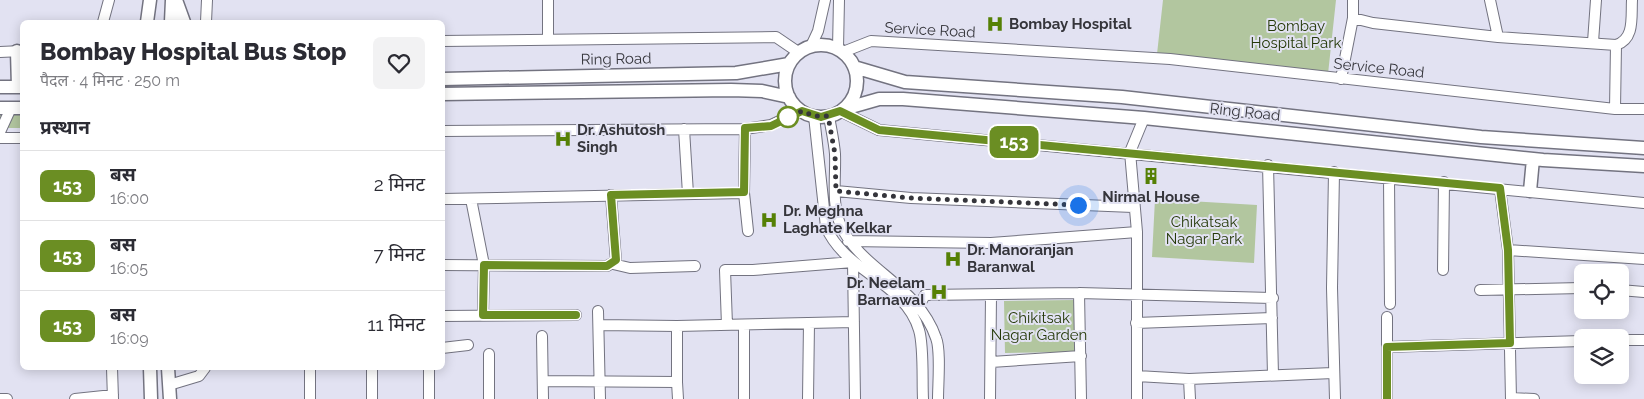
<!DOCTYPE html>
<html lang="hi">
<head>
<meta charset="utf-8">
<style>
	:root { --surface:#fff; --page:#f2f2f3; --text:#2b2b33; --muted:#7c7c81; --line:#e1e1e2 }
	body { margin:0; font-family:Raleway,"Noto Sans Devanagari",sans-serif; background:var(--page); color:var(--text); height:100vh; display:flex; flex-direction:column; font-size:19px; white-space:nowrap }
	* { box-sizing:border-box; margin:0 }
	p { font-size:16px; color:var(--muted) }
	.icon { flex:none; width:28px; height:28px; fill:none; stroke:currentColor; stroke-width:2; stroke-linecap:round; stroke-linejoin:round }
	.map { position:relative; flex:1; overflow:hidden }
	.drawer { position:absolute; left:20px; top:20px; width:425px; height:350px; display:flex; flex-direction:column; background:var(--surface); border-radius:8px; box-shadow:0 2px 12px #0003 }
	.drawer>* { flex:none }
	.badge { padding:0 10px; border-radius:8px; font-size:18px; line-height:32px }
	.tools { position:absolute; left:1574px; top:264px; display:grid; gap:10px }
	.tools a { display:grid; place-items:center; width:55px; height:55px; border-radius:8px; background:var(--surface); box-shadow:0 2px 12px #0003; font-size:25px }
	.you { position:absolute; width:25px; height:25px; margin:-12px; border:4px solid #fff; border-radius:50%; background:#1a73e8; box-shadow:0 0 0 8px #1a73e833 }
	.map>.badge { position:absolute; translate:-50% -50%; box-shadow:0 0 0 2px #fff }
	h2 { padding:0 20px; font-size:19px; line-height:45px }
	.round { display:grid; place-items:center; flex:none; width:52px; height:52px; border-radius:8px; background:var(--page) }
	.overview { display:flex; align-items:center; justify-content:space-between; height:85px; padding:0 20px }
	h1 { font-size:24px; font-weight:800; line-height:38px }
	ul { padding:0; list-style:none }
	li { display:flex; align-items:center; gap:15px; height:70px; padding:0 20px; border-top:1px solid var(--line) }
	li div { flex:1 }
	li b { display:block; font-size:19px }
	li em { font-style:normal }
	li .badge { min-width:55px; font-weight:700; text-align:center }
	.map>svg:first-child { display:block }
</style>
</head>
<body>
<div class="map">
<svg width="1644" height="399" viewBox="0 0 1644 399">
	<rect width="100%" height="100%" fill="#e2e2f2"/>
	<path fill="#b2c69f" d="M1163,0H1336L1328,74L1157,54Z
		M22,114V128H0V115Z
		M1155,199L1257,205L1254,263L1152,257Z
		M1075,300L1076,352L1005,353L1004,301Z"/>
	<g fill="none" stroke-linecap="round" stroke-linejoin="round">
		<g stroke="#737380" stroke-width="12">
			<path id="minor" d="M548,0V40
				M1490,0L1498,37L1616,45L1615,109
				M1353,18L1373,23L1498,37
				M103,22L109,0
				M206,22L207,0
				M442,41L776,37L798,52
				M1593,42L1596,0
				M1616,45C1635,39 1631,17 1632,0
				M811,46L818,31L825,0
				M838,48L839,0
				M0,52L22,51
				M843,52L871,41L1170,59L1615,109H1644
				M1341,79L1353,18V0
				M840,111L879,130L1644,203
				M814,116L826,227C845,272 905,282 919,330C924,346 922,381 923,399
				M829,116C831,129 834,141 835,154C836,176 831,205 841,226C861,270 918,285 936,338C941,350 938,384 938,399
				M684,129L688,194
				M442,131L745,129L771,125L801,111
				M0,132L11,108
				M0,138H22
				M1268,165L1273,375
				M1334,172L1332,288L1335,399
				M1389,178L1390,304
				M1500,189L1508,250L1511,399
				M836,191L911,198L1133,207
				M744,193L748,231
				M442,199L744,193L745,129
				M471,199L484,265L483,315
				M848,241L991,243L1137,232
				M1508,250L1644,259
				M613,264L630,268L695,266
				M442,265L607,266L616,261L611,195
				M1443,270L1444,182
				M1480,290L1582,288
				M1620,290L1644,292
				M1079,293L1081,399
				M919,306L925,295L1079,293L1273,298
				M598,311L600,399
				M442,316L576,315
				M1136,323L1272,318
				M599,325L677,326
				M727,325L725,270H753L853,262L855,399
				M744,325V399
				M542,336L543,399
				M1620,340H1644
				M1387,347L1582,341
				M442,348L468,345
				M991,362L1081,356
				M112,368L113,399
				M310,368V399
				M372,368V399
				M429,368V399
				M1137,376L1189,379L1333,373
				M1189,379L1190,399
				M543,381L677,382V326L854,322
				M677,382L678,399
				M169,385L199,376L205,368
				M1511,398L1534,399
				M0,399H7
				M75,399L113,395
				M489,399V354
				M808,399L809,323
				M990,399L991,295
				M1137,399V232L1130,152L1144,118
				M1387,399V317"/>
		</g>
		<g stroke="#737380" stroke-width="15">
			<path id="major" d="M176,0L184,22
				M147,22L150,0
				M171,22L172,0
				M785 81a36 36 0 1 1 72 0a36 36 0 1 1-72 0Z
				M17,51L18,87
				M854,67L905,82L1122,97L1481,137L1644,148
				M442,79L736,73L789,64
				M0,87H22
				M442,94L731,90L762,91L789,97
				M0,108H22
				M844,109L879,99H903L1144,118L1543,160L1644,166
				M1530,191L1533,159
				M150,368L151,399
				M168,368L170,399"/>
		</g>
		<use href="#minor" stroke="#fff" stroke-width="10"/>
		<use href="#major" stroke="#fff" stroke-width="12"/>
	</g>
	<g fill="none" stroke-linecap="round" stroke-linejoin="round">
		<g stroke="#fff" stroke-width="11">
			<path id="line" d="M576,315H483L484,265L607,266L616,260L611,195L744,192L745,128L771,126L802,111L821,117L840,111L879,130L1500,188L1508,250L1510,343L1387,347V399"/>
		</g>
		<use href="#line" stroke="#6b8e23" stroke-width="8"/>
		<path stroke="#35353b" stroke-width="5" stroke-dasharray="0 9" d="M788,117L786,118L802,111L814,116H828L835,154L836,191L911,198L1078,205"/>
	</g>
	<defs>
		<g id="hospital-bare" transform="scale(1.35)"><path d="M-5-5h3v3.5h4V-5h3V5h-3V1.5h-4V5h-3Z" fill="#558005" stroke="#e2e2f2" stroke-width="2.5" paint-order="stroke"/></g>
		<g id="building-bare" transform="scale(1.35)"><path d="M-4-6H4V6H1V3H-1V6H-4ZM-2.5-4.3h1.7v1.8h-1.7ZM.8-4.3h1.7v1.8H.8ZM-2.5-1h1.7V.8h-1.7ZM.8-1h1.7V.8H.8Z" fill="#558005" stroke="#e2e2f2" stroke-width="2.5" paint-order="stroke"/></g>
	</defs>
	<g fill-rule="evenodd">
		<use href="#hospital-bare" x="995" y="24"/>
		<use href="#hospital-bare" x="563" y="139"/>
		<use href="#building-bare" x="1151" y="176"/>
		<use href="#hospital-bare" x="769" y="220"/>
		<use href="#hospital-bare" x="953" y="259"/>
		<use href="#hospital-bare" x="939" y="292"/>
	</g>
	<circle fill="#fff" stroke="#6b8e23" stroke-width="2.5" cx="788" cy="117" r="10"/>
	<g text-anchor="middle" stroke-width="4" stroke-linejoin="round" paint-order="stroke">
		<g font-size="15" font-weight="bold" fill="#35353b" stroke="#e2e2f2" text-anchor="start">
			<text x="1009" y="29">Bombay Hospital</text>
			<text x="577" y="135">Dr. Ashutosh<tspan x="577" dy="17">Singh</tspan></text>
			<text x="1151" y="202" text-anchor="middle">Nirmal House</text>
			<text x="783" y="216">Dr. Meghna<tspan x="783" dy="17">Laghate Kelkar</tspan></text>
			<text x="967" y="255">Dr. Manoranjan<tspan x="967" dy="17">Baranwal</tspan></text>
			<text x="925" y="288" text-anchor="end">Dr. Neelam<tspan x="925" dy="17">Barnawal</tspan></text>
		</g>
		<g font-size="15" fill="#253908" stroke="#e2e2f2">
			<text x="1296" y="31">Bombay<tspan x="1296" dy="17">Hospital Park</tspan></text>
			<text x="1204" y="227">Chikatsak<tspan x="1204" dy="17">Nagar Park</tspan></text>
			<text x="1039" y="323">Chikitsak<tspan x="1039" dy="17">Nagar Garden</tspan></text>
		</g>
		<g font-size="15" fill="#35353b" stroke="#e2e2f2">
			<text transform="translate(930 30) rotate(3)" y="5">Service Road</text>
			<text transform="translate(616 59) rotate(-1)" y="5">Ring Road</text>
			<text transform="translate(1379 68) rotate(6)" y="5">Service Road</text>
			<text transform="translate(1245 112) rotate(6)" y="5">Ring Road</text>
		</g>
	</g>
</svg>
<div class="tools">
<a><svg class="icon" aria-label="locate" viewBox="0 0 24 24"><circle cx="12" cy="12" r="6"/><path d="M12 2v4M12 18v4M2 12h4M18 12h4"/></svg></a>
<a><svg class="icon" aria-label="layers" viewBox="0 0 24 24"><path d="M12 4l9 5-9 5-9-5zM3 14l9 5 9-5"/></svg></a>
</div>
<div class="you" style="left:1078px;top:205px"></div>
<b class="badge" style="left:1014px;top:142px;background:#6b8e23;color:#fff">153</b>
<section class="drawer">
<div class="overview"><div><h1>Bombay Hospital Bus Stop</h1><p>पैदल · 4 मिनट · 250 m</p></div><a class="round"><svg class="icon" aria-label="heart" viewBox="0 0 24 24"><path d="M12 20l-8-8c-3-5 5-10 8-4 3-6 11-1 8 4z"/></svg></a></div>
<h2>प्रस्थान</h2>
<ul>
<li><span class="badge" style="background:#6b8e23;color:#fff">153</span><div><b>बस</b><p>16:00</p></div><em>2 मिनट</em></li>
<li><span class="badge" style="background:#6b8e23;color:#fff">153</span><div><b>बस</b><p>16:05</p></div><em>7 मिनट</em></li>
<li><span class="badge" style="background:#6b8e23;color:#fff">153</span><div><b>बस</b><p>16:09</p></div><em>11 मिनट</em></li>
</ul>
</section>
</div>
</body>
</html>
